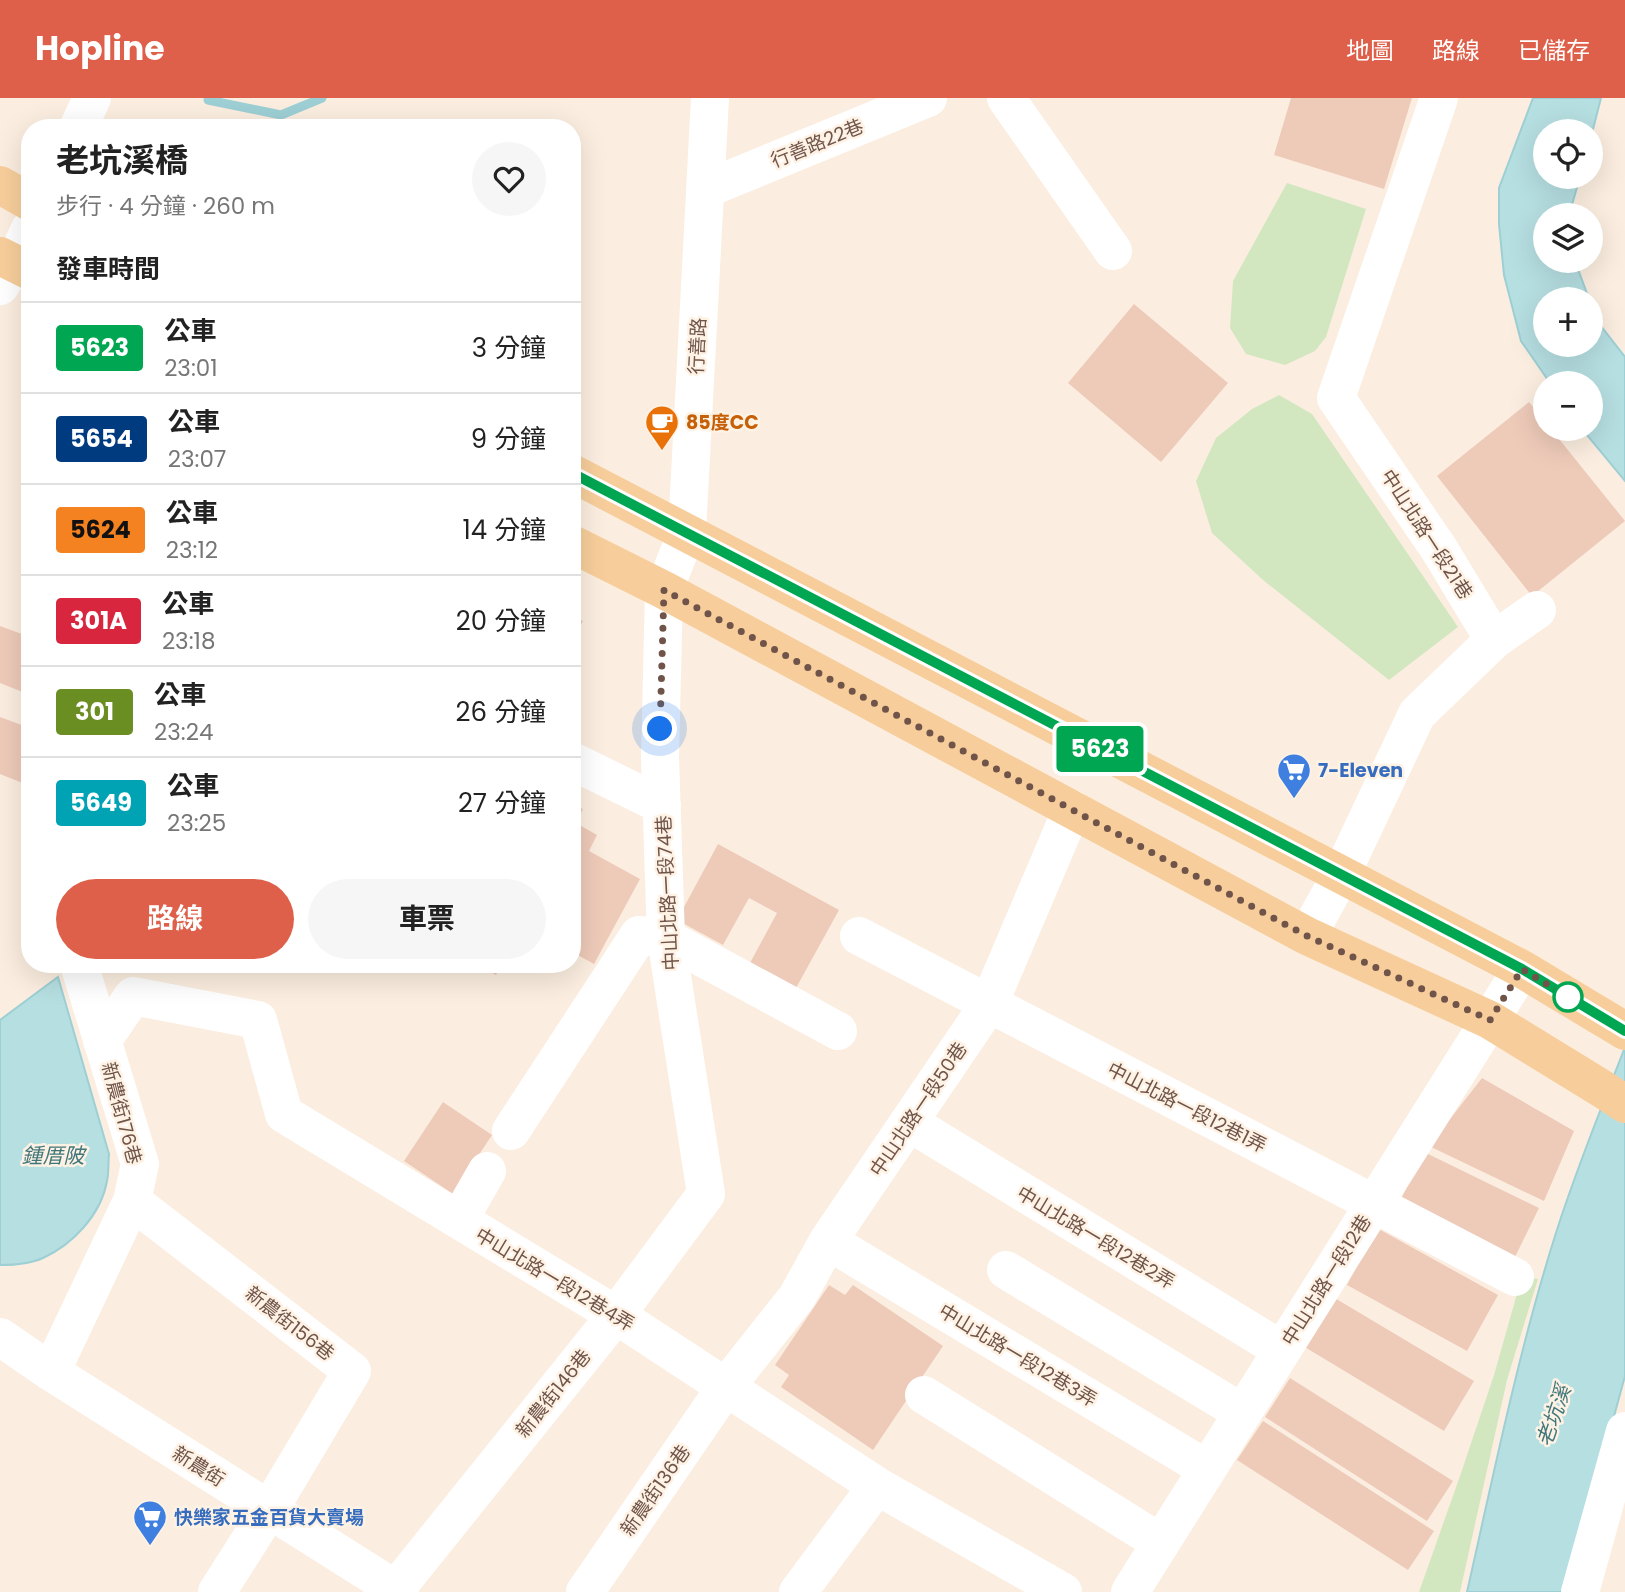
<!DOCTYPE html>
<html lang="zh-TW">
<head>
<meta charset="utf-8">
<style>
	:root { --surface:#fff; --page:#f6f6f6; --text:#222; --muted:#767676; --line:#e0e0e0; --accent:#df604a }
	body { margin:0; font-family:Poppins,"Noto Sans TC",sans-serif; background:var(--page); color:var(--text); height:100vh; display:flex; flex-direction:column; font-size:26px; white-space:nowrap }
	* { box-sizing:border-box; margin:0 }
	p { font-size:23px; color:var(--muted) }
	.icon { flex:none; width:38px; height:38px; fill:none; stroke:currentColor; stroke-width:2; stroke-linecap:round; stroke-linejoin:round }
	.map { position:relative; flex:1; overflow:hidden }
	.sheet { position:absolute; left:21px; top:21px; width:560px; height:854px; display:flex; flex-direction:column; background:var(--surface); border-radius:28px; box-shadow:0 7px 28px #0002 }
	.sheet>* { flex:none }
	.badge { padding:0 14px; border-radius:5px; font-size:24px; line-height:46px }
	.controls { position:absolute; left:1533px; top:21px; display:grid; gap:14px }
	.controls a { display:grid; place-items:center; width:70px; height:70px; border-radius:50%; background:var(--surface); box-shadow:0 7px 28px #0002; font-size:35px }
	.you { position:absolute; width:35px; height:35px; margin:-18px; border:5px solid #fff; border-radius:50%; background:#1a73e8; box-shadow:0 0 0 10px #1a73e833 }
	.map>.badge { position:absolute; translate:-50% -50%; box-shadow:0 0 0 4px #fff }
	h2 { padding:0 35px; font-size:26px; line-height:63px }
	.round { display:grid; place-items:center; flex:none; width:74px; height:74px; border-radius:37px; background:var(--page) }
	.overview { display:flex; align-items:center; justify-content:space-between; height:119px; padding:0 35px }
	h1 { font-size:33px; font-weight:700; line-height:52px }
	.primary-button { display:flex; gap:14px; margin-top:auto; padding:14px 35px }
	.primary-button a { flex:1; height:80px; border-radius:42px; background:var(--accent); color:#fff; font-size:28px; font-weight:700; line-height:80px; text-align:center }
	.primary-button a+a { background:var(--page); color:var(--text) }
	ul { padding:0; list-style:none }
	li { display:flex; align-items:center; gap:21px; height:91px; padding:0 35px; border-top:2px solid var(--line) }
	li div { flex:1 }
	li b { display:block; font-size:26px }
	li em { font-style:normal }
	li .badge { min-width:77px; font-weight:700; text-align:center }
	header { display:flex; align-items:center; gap:42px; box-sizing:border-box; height:98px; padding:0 35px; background:var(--accent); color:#fff }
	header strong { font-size:33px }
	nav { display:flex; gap:38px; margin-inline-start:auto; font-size:24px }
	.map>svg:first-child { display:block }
</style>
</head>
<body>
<header>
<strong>Hopline</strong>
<nav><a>地圖</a><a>路線</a><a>已儲存</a></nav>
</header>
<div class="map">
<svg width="1625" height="1494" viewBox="0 0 1625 1494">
	<rect width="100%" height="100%" fill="#fbeee0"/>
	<path fill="#d2e7c0" d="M1287,85L1366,111L1326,239L1315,253L1285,267L1246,256L1230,230L1233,183Z
		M1279,297L1312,316L1458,529L1389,582L1263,482L1212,435L1196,383L1216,340L1252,311Z
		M1522,1178L1538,1181L1507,1282L1460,1494H1419L1460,1378L1494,1277Z"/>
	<path fill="#b6dfe2" stroke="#9dcfd4" stroke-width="2" d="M1533,0H1601L1591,39V33H1545V79H1580L1569,117H1545V163H1575L1589,201H1545V247H1591V205L1597,223L1625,259V383L1582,331H1591V285H1550L1521,243L1504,177L1499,126V90Z
		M58,879L109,1056C108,1065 109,1075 107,1083C101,1117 73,1146 43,1160C30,1166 14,1167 0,1167V922Z
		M1625,949V1278L1566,1494H1467C1494,1375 1518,1255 1555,1138C1575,1074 1601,1011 1625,949Z"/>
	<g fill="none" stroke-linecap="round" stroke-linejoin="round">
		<path stroke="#9dcfd4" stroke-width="9" d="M208,2L281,17L322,0"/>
	</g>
	<path fill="#eecab9" d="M1291,0H1412L1384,91L1274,57Z
		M1134,206L1228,285L1161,364L1068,285Z
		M1529,304L1545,323V331H1551L1625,423L1532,498L1437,378Z
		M572,517L583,523L572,542Z
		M0,528L30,539V597L0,585Z
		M0,619L30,630V688L0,676Z
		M572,705L583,711L576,725L597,737L589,753L640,781L594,866L572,854Z
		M718,746L839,812L796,890L750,865L777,815L749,800L723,847L677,822Z
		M475,866H502L496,877Z
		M1482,980L1574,1033L1544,1103L1429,1048Z
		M443,1004L492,1037L453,1096L404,1063Z
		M1424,1054L1539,1110L1515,1159L1400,1103Z
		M1377,1130L1498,1197L1467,1253L1347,1187Z
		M829,1187L845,1197L853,1187L943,1248L873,1352L781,1289L789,1277L775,1267Z
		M1333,1199L1474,1283L1444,1333L1303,1248Z
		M1290,1280L1453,1383L1427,1423L1265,1319Z
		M1263,1323L1434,1433L1408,1472L1237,1362Z"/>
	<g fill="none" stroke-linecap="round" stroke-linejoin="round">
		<path stroke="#fff" stroke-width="38" d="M1006,0L1113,153
			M78,30L92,0
			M706,91L928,0
			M0,188L14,165L30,131
			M1494,542L1537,512
			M572,663L662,707
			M859,838L1515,1179
			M1307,838L1341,777L1417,616L1494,542L1439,451L1336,300L1439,0
			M102,943L133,898L258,922L284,1016L616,1217L877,1388L1063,1494
			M910,1025L1282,1252
			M511,1033L639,837L666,840L838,933
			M132,1103L352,1273L269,1412L217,1494
			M459,1122L487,1073
			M828,1143L1207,1371
			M1006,1172L1243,1315
			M0,1239L51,1274L400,1494
			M51,1274L132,1103L140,1066L79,866
			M924,1297L1161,1445
			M396,1491L616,1217L706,1096L666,840L660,659L664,492L687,434L710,0
			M585,1494L725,1290L797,1199L828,1143L989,906L1072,711
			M798,1494L877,1388
			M1130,1494L1522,871
			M1580,1494L1625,1333"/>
		<path stroke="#f7ce9b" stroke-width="38" d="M0,87L30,104
			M0,158L30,173
			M572,375L1522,871L1625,933
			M572,446L664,492L1307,838L1490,922L1604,992L1625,1006"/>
	</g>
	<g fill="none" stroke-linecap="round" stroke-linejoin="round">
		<g stroke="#fff" stroke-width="16">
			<path id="line" d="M572,375L1522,871L1625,933"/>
		</g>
		<use href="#line" stroke="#00a651" stroke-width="10"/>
		<path stroke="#705449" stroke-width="7" stroke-dasharray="0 12.6" d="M660,631L664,492L1307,838L1490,922L1522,871L1568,899"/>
	</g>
	<defs>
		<g id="cafe-pin" transform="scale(1.75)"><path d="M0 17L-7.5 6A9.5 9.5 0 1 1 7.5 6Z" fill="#e8710a" stroke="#fef2e5"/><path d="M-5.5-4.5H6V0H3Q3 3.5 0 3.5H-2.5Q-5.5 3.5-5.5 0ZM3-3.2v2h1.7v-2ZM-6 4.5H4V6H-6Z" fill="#fff"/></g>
		<g id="supermarket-pin" transform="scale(1.75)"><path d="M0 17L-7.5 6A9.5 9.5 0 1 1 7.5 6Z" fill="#3f7fe0" stroke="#fef2e5"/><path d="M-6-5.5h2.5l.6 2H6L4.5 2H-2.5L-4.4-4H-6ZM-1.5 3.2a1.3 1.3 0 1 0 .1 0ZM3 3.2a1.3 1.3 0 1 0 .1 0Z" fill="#fff"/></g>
	</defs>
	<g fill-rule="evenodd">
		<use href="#cafe-pin" x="662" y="324"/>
		<use href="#supermarket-pin" x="1294" y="672"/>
		<use href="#supermarket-pin" x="150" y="1419"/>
	</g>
	<circle fill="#fff" stroke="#00a651" stroke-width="3.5" cx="1568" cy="899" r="14"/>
	<g text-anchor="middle" stroke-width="5" stroke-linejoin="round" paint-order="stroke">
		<g font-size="19" fill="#705449" stroke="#fef2e5">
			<text transform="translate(817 45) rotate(-22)" y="7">行善路22巷</text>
			<text transform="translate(697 248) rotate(-87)" y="7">行善路</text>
			<text transform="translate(1427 436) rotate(57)" y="7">中山北路一段21巷</text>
			<text transform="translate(667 795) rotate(-93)" y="7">中山北路一段74巷</text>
			<text transform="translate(1187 1009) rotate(27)" y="7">中山北路一段12巷1弄</text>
			<text transform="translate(918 1011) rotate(-56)" y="7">中山北路一段50巷</text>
			<text transform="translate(122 1015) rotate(75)" y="7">新農街176巷</text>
			<text transform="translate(1096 1139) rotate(31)" y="7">中山北路一段12巷2弄</text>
			<text transform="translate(555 1181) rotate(31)" y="7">中山北路一段12巷4弄</text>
			<text transform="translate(1326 1182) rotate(-58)" y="7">中山北路一段12巷</text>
			<text transform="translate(290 1225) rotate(38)" y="7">新農街156巷</text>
			<text transform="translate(1018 1257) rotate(31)" y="7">中山北路一段12巷3弄</text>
			<text transform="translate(553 1295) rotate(-51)" y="7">新農街146巷</text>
			<text transform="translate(199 1368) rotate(32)" y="7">新農街</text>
			<text transform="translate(655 1392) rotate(-55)" y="7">新農街136巷</text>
		</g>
		<g font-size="19" font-weight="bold" fill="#c56008" stroke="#fef2e5" text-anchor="start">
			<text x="686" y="331">85度CC</text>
		</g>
		<g font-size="19" font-weight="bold" fill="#366cbe" stroke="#fef2e5" text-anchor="start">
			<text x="1318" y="679">7-Eleven</text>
			<text x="174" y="1426">快樂家五金百貨大賣場</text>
		</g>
		<g font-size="21" font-style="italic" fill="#41777b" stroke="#fef2e5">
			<text x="53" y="1065">鍾厝陂</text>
			<text transform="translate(1554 1318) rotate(-71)" y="7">老坑溪</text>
		</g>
	</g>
</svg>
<div class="controls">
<a><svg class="icon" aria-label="locate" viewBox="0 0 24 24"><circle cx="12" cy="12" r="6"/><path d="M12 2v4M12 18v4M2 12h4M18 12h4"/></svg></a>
<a><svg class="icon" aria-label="layers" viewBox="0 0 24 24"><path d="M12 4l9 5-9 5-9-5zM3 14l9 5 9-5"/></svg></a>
<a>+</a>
<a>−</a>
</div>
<div class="you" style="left:660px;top:631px"></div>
<b class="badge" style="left:1100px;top:651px;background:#00a651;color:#fff">5623</b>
<section class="sheet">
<div class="overview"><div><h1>老坑溪橋</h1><p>步行 · 4 分鐘 · 260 m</p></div><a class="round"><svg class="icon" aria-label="heart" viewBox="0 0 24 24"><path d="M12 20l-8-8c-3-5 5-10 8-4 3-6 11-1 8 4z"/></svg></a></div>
<h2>發車時間</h2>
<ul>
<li><span class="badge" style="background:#00a651;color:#fff">5623</span><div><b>公車</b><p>23:01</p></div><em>3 分鐘</em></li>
<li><span class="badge" style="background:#003b80;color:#fff">5654</span><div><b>公車</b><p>23:07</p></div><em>9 分鐘</em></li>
<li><span class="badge" style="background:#f58220;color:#111">5624</span><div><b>公車</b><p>23:12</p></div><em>14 分鐘</em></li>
<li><span class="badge" style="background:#d7263d;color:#fff">301A</span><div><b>公車</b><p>23:18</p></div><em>20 分鐘</em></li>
<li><span class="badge" style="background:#6b8e23;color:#fff">301</span><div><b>公車</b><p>23:24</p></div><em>26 分鐘</em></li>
<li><span class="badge" style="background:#00a3b4;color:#fff">5649</span><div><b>公車</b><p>23:25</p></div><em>27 分鐘</em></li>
</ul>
<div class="primary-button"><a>路線</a><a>車票</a></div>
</section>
</div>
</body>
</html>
